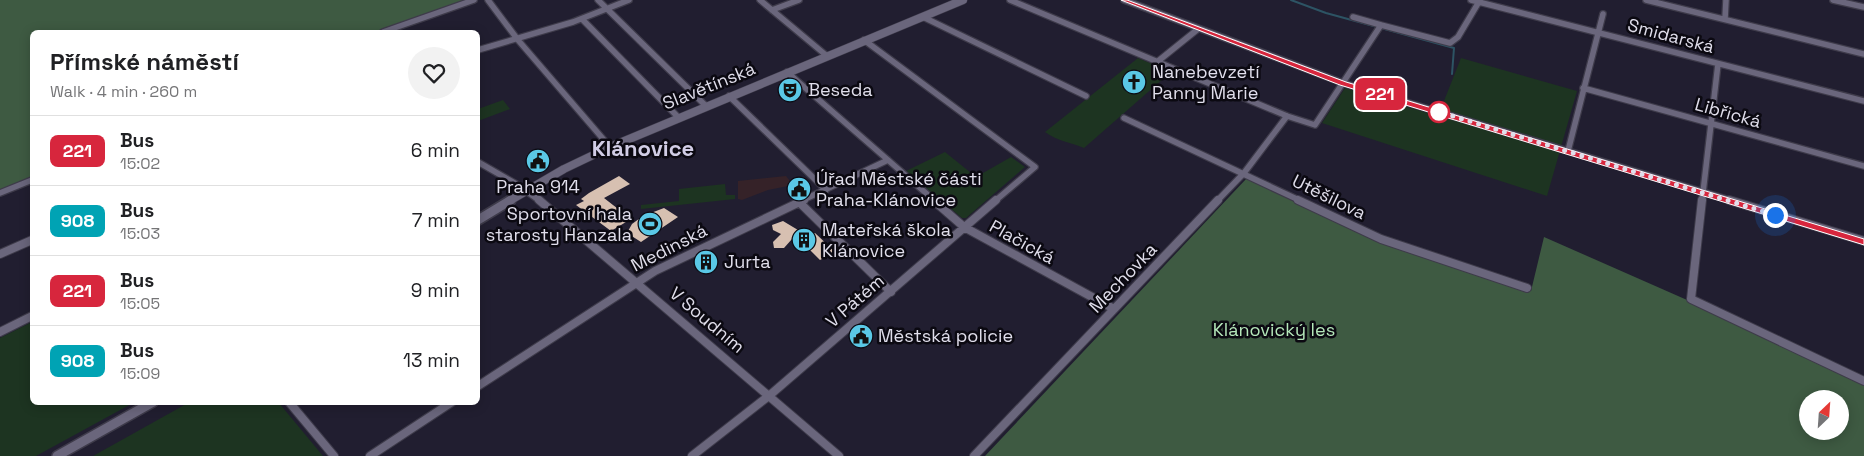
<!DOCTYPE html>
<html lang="en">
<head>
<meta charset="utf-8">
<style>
	:root { --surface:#fff; --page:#f2f2f2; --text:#202124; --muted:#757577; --line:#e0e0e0 }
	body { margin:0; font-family:"Space Grotesk",sans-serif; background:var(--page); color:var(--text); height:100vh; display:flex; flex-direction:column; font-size:19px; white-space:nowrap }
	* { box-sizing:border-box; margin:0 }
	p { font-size:16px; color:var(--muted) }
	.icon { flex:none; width:28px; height:28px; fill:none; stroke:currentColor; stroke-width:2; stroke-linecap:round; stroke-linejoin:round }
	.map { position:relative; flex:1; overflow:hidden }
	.panel { position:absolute; left:30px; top:30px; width:450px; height:375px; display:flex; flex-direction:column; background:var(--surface); border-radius:8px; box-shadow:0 2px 12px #0003 }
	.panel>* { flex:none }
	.badge { padding:0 10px; border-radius:8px; font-size:18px; line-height:32px }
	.needle { width:32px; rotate:25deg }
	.controls { position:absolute; left:1799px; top:390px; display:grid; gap:10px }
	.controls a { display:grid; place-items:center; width:50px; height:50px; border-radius:50%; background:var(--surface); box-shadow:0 2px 12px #0003; font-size:25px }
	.you { position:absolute; width:25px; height:25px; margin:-12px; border:4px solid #fff; border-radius:50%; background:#1a73e8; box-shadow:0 0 0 8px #1a73e833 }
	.map>.badge { position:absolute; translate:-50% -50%; box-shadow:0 0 0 2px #fff }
	.round { display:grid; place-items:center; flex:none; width:52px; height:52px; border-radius:26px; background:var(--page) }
	.head { display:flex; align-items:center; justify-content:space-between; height:85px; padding:0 20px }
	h1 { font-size:24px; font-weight:800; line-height:38px }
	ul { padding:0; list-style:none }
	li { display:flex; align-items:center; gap:15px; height:70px; padding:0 20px; border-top:1px solid var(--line) }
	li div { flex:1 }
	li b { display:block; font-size:19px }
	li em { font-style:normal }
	li .badge { min-width:55px; font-weight:700; text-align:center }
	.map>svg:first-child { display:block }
</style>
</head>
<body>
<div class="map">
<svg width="1864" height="456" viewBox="0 0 1864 456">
	<rect width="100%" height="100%" fill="#211e30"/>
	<path fill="#352228" d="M786,176L793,185L768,190L742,200L738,199V181Z"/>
	<path fill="#1d3421" d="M1138,58L1171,72L1084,148C1070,142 1057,141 1045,132Z
		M1461,58L1577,91L1547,196L1322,123L1345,88L1438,116Z
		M503,100L510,109L478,121V109Z
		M945,152L976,177L1011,157L1025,167L966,218H962L906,171Z
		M725,184L726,195H735V199L641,209V205L679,201V189Z
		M32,322V402L133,403L36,456H0V338Z
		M188,403H279L323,456H93Z"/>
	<path fill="#3e5a42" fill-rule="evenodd" d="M0,0H466L377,32H32V177L0,191Z
		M1247,178L1377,241L1518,288L1531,291L1544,237L1703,307L1864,384V456H985ZM1808,399H1840V431H1808Z"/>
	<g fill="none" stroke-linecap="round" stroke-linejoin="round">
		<path stroke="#2d5464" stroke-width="2" d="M1291,0L1326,13L1454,48L1452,74"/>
	</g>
	<path fill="#d7c0b1" d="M619,176L630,184L604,198L631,219L611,231L576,205L584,201L581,199L589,193Z
		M800,182L809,190L797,196L788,188Z
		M664,208L678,217L641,242L627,233L632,224L643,216Z
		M783,221L808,236L815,233L835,252L820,260L809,249L804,251L792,239L784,248H774L773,242L781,234L773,230L772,225Z"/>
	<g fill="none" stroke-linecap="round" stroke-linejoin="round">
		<g stroke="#3e3b4a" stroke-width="8">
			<path id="minor-far1" d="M488,0L518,40L610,147
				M598,0L706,106
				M760,0L827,56
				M1010,0L1287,116L1315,125L1381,25L1450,43L1458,37L1480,0
				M1124,0L1343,83L1733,201
				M1471,0L1864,101
				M1646,0L1864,54
				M1833,0L1864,7
				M772,10L799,0
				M923,17L1086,96
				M1353,17L1381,25
				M582,19L678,117
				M1725,19L1726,0
				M383,32L474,0
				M864,40L1035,167L995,201
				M478,50L573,22L629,0
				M1157,62L1198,29
				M787,72L935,201
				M1583,88L1864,166
				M729,96L826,190
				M1124,118L1301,201
				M1568,151L1603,14
				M478,162L518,185L540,201
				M0,193L32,180
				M801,201L888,160
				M1217,201L1244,173L1287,116
				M1702,201L1718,64"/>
		</g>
		<g stroke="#3e3b4a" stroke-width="10">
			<path id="minor" d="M539,200L839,456
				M933,200L964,227L1114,309
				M1298,200L1381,239L1527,288
				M1702,200L1691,299L1864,381
				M1729,200L1864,241
				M800,203L891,292
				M0,254L32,240
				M0,332L32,316
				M478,386L655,271L804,200
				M289,402L334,456
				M370,456L452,402
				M692,456L770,395L996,200
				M974,456L1218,200"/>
		</g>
		<g stroke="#3e3b4a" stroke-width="9">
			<path id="tertiary-far1" d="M509,201L564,169L610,147L963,0"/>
		</g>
		<g stroke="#3e3b4a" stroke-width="12">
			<path id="tertiary" d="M478,220L511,200
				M57,456L153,402"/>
		</g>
		<use href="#minor-far1" stroke="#6a667c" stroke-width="5.5"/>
		<use href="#minor" stroke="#6a667c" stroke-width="8"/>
		<use href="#tertiary-far1" stroke="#6a667c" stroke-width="8"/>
		<use href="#tertiary" stroke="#6a667c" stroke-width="9"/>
	</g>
	<path fill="#d7263d" stroke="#fff" d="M1121,0H1127L1346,82L1864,239V245L1861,244L1340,85Z"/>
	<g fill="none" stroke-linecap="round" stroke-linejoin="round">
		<path stroke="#e0deeb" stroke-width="5" stroke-dasharray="0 9" d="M1439,112L1433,110L1775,215"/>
	</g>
	<defs>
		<g id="church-disc" transform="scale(1.25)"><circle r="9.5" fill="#5ac8e6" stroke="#0b0911"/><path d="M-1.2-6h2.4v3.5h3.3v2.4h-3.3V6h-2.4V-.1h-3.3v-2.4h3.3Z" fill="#111"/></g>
		<g id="theatre-disc" transform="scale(1.25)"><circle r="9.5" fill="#5ac8e6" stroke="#0b0911"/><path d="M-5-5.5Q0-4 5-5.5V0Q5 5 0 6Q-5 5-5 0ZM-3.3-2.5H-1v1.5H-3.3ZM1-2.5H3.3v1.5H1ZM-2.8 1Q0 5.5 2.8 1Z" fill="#111"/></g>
		<g id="civic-disc" transform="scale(1.25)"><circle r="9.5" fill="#5ac8e6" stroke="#0b0911"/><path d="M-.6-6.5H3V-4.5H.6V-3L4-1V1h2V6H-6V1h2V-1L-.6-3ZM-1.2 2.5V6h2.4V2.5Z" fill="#111"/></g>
		<g id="stadium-disc" transform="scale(1.25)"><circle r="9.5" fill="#5ac8e6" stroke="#0b0911"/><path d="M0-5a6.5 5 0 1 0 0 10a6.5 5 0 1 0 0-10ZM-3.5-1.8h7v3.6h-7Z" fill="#111"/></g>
		<g id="building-disc" transform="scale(1.25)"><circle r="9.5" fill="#5ac8e6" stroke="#0b0911"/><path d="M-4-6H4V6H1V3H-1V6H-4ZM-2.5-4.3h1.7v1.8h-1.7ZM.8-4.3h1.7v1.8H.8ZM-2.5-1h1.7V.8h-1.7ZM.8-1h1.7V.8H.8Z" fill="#111"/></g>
	</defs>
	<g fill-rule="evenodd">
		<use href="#church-disc" x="1134" y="82"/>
		<use href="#theatre-disc" x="790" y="90"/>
		<use href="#civic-disc" x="538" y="161"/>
		<use href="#civic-disc" x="799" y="189"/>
		<use href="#stadium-disc" x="650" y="224"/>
		<use href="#building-disc" x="804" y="240"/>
		<use href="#building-disc" x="706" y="262"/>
		<use href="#civic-disc" x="861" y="336"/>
	</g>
	<circle fill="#fff" stroke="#d7263d" stroke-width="2.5" cx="1439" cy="112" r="10"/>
	<g text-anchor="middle" stroke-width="5" stroke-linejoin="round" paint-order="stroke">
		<g font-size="18" fill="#e0deeb" stroke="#0b0911">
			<text transform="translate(1671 36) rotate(15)" y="6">Smidarská</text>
			<text transform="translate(709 86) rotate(-22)" y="6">Slavětínská</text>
			<text transform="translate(1728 113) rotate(16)" y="6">Libřická</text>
			<text transform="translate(1329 197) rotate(26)" y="6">Utěšilova</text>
			<text transform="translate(1022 242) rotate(29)" y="6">Plačická</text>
			<text transform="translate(669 248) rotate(-27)" y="6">Medinská</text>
			<text transform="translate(1123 278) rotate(-46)" y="6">Mechovka</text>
			<text transform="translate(855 301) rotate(-41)" y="6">V Pátém</text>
			<text transform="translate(707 320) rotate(40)" y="6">V Soudním</text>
		</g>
		<g font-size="18" fill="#e0deeb" stroke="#0b0911" text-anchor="start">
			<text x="1152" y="78">Nanebevzetí<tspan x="1152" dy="21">Panny Marie</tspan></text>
			<text x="808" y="96">Beseda</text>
			<text x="816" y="185">Úřad Městské části<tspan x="816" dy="21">Praha-Klánovice</tspan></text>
			<text x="538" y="193" text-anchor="middle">Praha 914</text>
			<text x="632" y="220" text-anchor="end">Sportovní hala<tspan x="632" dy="21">starosty Hanzala</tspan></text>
			<text x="822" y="236">Mateřská škola<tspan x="822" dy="21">Klánovice</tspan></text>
			<text x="724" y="268">Jurta</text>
			<text x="878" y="342">Městská policie</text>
		</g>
		<g font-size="18" fill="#b5e8ba" stroke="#0b0911">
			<text x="1274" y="336">Klánovický les</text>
		</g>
		<g font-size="22" font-weight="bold" fill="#d1cde5" stroke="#0b0911">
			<text x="643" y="156">Klánovice</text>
		</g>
	</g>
</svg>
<div class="controls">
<a><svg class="needle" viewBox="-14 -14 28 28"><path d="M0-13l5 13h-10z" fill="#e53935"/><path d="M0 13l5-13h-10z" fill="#757577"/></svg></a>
</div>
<div class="you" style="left:1775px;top:215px"></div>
<b class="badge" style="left:1380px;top:94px;background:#d7263d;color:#fff">221</b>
<section class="panel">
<div class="head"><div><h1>Přímské náměstí</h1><p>Walk · 4 min · 260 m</p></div><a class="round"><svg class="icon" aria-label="heart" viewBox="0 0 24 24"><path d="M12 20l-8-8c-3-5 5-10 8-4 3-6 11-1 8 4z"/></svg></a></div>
<ul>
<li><span class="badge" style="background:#d7263d;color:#fff">221</span><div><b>Bus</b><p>15:02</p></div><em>6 min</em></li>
<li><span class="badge" style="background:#00a3b4;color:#fff">908</span><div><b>Bus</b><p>15:03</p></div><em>7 min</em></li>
<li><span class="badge" style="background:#d7263d;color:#fff">221</span><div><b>Bus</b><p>15:05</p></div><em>9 min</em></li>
<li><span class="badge" style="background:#00a3b4;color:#fff">908</span><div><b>Bus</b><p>15:09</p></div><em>13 min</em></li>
</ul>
</section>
</div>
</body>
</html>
